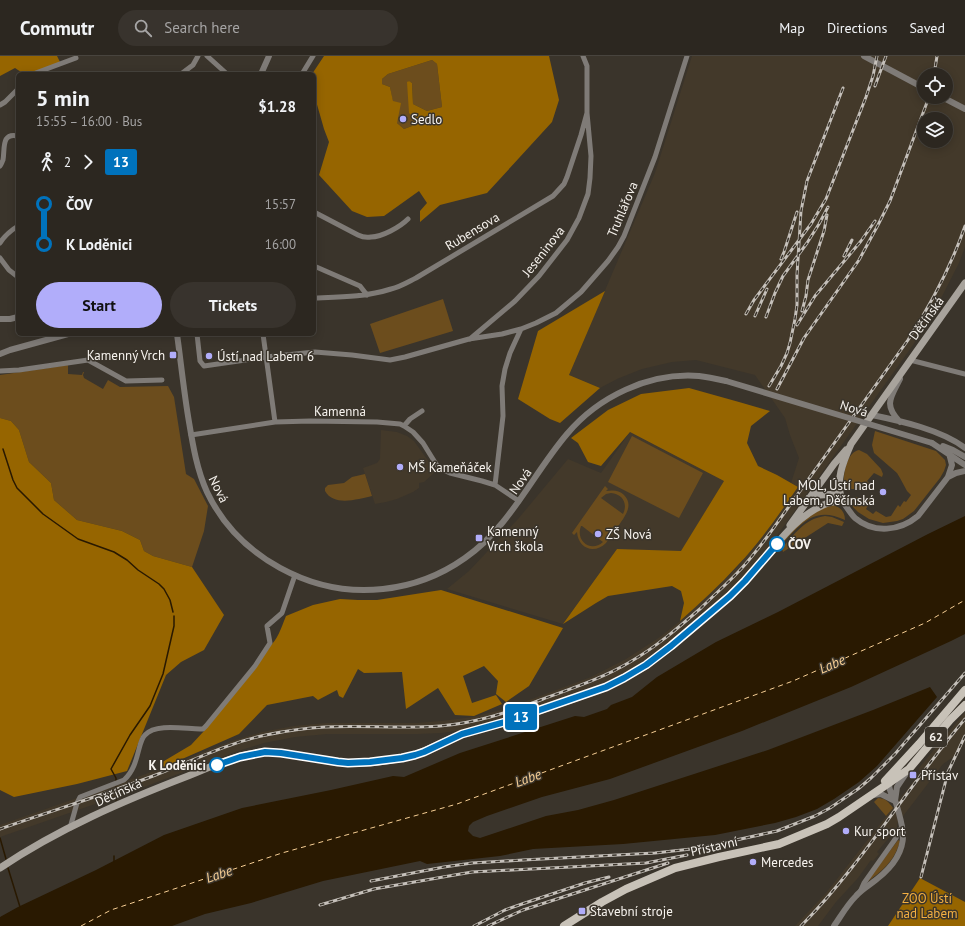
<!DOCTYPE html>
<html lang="en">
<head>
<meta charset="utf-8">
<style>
	:root { --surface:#2c2720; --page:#38332d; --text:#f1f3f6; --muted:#a6a5a5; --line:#48443e; --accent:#b1adfa }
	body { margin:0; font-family:"PT Sans",sans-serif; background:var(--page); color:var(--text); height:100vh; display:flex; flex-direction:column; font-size:15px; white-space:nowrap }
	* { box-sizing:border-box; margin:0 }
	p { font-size:13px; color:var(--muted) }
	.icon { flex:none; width:22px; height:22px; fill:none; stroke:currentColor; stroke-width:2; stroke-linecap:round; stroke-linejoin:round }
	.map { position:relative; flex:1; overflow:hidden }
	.panel { position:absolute; left:16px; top:16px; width:300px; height:264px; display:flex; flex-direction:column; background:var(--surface); border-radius:6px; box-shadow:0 2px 10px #0003,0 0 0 1px var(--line) }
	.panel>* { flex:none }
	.badge { padding:0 8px; border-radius:3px; font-size:14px; line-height:26px }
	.tools { position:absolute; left:917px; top:12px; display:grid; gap:8px }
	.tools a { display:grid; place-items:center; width:36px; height:36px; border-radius:50%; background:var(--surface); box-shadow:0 2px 10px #0003,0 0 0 1px var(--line); font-size:20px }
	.map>.badge { position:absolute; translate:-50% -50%; box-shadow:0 0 0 2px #fff }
	.legs { display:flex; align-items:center; gap:6px; height:44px; padding:0 20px; font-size:13px }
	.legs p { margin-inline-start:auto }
	.overview { display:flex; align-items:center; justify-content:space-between; height:68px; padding:0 20px }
	h1 { font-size:22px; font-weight:600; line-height:30px }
	.cta { display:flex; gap:8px; margin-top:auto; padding:8px 20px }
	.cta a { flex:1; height:46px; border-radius:24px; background:var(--accent); color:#111; font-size:16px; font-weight:600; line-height:46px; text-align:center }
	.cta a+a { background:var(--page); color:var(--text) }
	ul { padding:0 20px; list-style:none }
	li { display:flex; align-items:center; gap:14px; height:40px; font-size:15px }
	li i { display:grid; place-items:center; width:6px; height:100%; margin:0 5px; background:currentColor }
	li i::after { content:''; width:10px; height:10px; margin:-5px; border:3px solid; border-radius:50%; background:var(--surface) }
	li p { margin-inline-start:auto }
	li:first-child i { background:linear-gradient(#0000 50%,currentColor 0) }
	li:last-child i { background:linear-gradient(currentColor 50%,#0000 0) }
	header { display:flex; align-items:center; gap:24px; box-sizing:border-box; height:56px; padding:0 20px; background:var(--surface); border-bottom:1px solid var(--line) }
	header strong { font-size:19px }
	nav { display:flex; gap:22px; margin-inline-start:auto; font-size:14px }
	.search { width:280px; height:36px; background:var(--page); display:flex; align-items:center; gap:10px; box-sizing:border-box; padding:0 14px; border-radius:22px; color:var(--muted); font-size:15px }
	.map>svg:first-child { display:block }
</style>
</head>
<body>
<header>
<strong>Commutr</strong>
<div class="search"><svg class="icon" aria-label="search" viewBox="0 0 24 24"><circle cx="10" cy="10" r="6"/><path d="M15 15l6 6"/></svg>Search here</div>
<nav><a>Map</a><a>Directions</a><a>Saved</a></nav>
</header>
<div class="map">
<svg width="965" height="870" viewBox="0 0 965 870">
	<rect width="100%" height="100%" fill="#3a342b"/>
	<path fill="#43392a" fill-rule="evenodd" d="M692,0H965V191L959,207L935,254L913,289L776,481L747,517L736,528L688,573L650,602L632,613L596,631L511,663L476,672L442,677L418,678H327L295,681L264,687L235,696L147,730L0,781V769L143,719L232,685L262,676L294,670L326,667H417L441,665L473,661L508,652L591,621L626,603L660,581L680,565L728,520L739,509L767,474L798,431L791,427L799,402L790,379L785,362L755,319L696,304L672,306L642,313L617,323L600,332L569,319L655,117ZM924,19H946V41H924ZM924,63H946V85H924Z
		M381,374L397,376L407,380L414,385L429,406L433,414L434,417L424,426L419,427V432L413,436L397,443L386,446L375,448L363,412L377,407L380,403Z
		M630,376L724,425L681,496L617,493L563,568L447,533L469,515L518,463L568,403L601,417Z
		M965,656V685L959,697L943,708L897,768V772L877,796L879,798L873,805L871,804L858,822L836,846L818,870H795L825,838L837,823L920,717L919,712Z"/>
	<path fill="#6c4d1d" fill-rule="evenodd" d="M432,4L437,8L442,51L427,55L413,48L412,27L408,25L414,62L412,70L404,73L397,67L390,31L382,28V23L388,18Z
		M443,243L453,275L380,297L370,268Z
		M68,309V318L82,319L83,316H84L83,319L84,322L103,333L108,324L120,331L168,330L174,341L186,418L194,423L208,450L204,475L192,511L153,500L144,495L140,484L122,475L77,464L54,444L51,427L29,406L19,374L11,365L0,362V319Z
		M875,375L936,395L945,404L946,409L944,415L940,422L914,455L903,463L897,465L883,467L869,463L858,456L853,451L849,444L852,441H870L873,440V441L866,453L873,458L876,455L886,461L891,460L898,449L900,451L904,445L906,446L911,439L907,435L900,422L897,417L874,397L872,389Z
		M632,380L703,417L679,462L608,426Z
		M859,394L867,398L881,413L883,418L882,421L874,417L867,425L871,429L870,430L874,432L872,433H850L844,429C843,418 847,396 859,394Z
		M365,418L372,440C358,443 334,451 325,435V432L328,429L344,427L352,421Z
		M605,430L608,433L606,435C613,434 619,434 624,439C634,449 625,460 619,469C614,475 610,481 606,487C594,499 578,492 577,476L574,479L572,477ZM611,437C623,438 628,448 623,458L601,442L606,438ZM581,470H582L603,486C591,497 575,485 581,470Z
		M832,449C840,450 845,456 845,464C814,449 801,468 781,489L782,487C796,470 810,455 832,449Z
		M825,460L832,461L844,466L842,470L828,467L783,496L782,492C795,478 804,463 825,460Z
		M878,742C885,742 889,746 893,752L886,760L874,746Z
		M898,784L900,785C894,806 883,814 866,827Z"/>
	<path fill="#966500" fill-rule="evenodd" d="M0,0H57L61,8L35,18H24L15,12L0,20Z
		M324,0H549L559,44L552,66L487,137L440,149L420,166V155L427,147L419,135L384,160L367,161L352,155L319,119L329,86L324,73L314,38V18H312ZM432,4L437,8L442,51L427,55L413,48L412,27L409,25L407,26L409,57L414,62L412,70L404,73L397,67L401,47L393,45L390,31L382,28V23L388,18Z
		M605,235L569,319L600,332L560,367L550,363L518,343L538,275Z
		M689,332L739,346L770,355L751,370L747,387L758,410L777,419L798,431C779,458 761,485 738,509C720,529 700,547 680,565L684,547L681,535L672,530L608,540L596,547L563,568L617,493L681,495L724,425L630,376L601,410L588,406L578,387L571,382L608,354L641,338Z
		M0,362L11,365L19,374L29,406L51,427L54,444L77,464L122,475L140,484L144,495L153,500L192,511L224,559L204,594L181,606L166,619L127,715L77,728L14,741L0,734Z
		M441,534L563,572L529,630L506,646L496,638L498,625L484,610L463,620L472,647L496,639L502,648L474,660L455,659L438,632L406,653L402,616L364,617L358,613L343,642L339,640L337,634L318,644L313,640L267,649L239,678L164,711L159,708L191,689L204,675L268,592C278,584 281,572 286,560L313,549L340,543L358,544H377Z
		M920,822L965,846V870H888Z"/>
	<path fill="#291901" d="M965,460V578L951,585L851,631L742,675L610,723L542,741L487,760L473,766L469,770L468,775L473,780L480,782L546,760L578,754L614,744L768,694L873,654L930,631L937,641L877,710L859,726L834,743L817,753L796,761L775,767L715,779L623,788L533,793L500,800L427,808L420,805L323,825L251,847L205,858L172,870H0V861L18,851L96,814L164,779L242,752L331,734L393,720L404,721L460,697L575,660L584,661L607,653L611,649L632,641L657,621L716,586L778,556L928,478Z"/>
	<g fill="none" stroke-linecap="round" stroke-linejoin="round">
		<path stroke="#291901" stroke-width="1.5" d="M3,393L13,424L17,432L43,458L78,483L114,496L127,504L138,514L159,528L164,533L170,544L173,556
			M116,725V722L111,713L130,679L150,650L163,618L174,570V560
			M116,744V731
			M0,782L6,803
			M114,806V800
			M8,812L20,851"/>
		<path stroke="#f6ce94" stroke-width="1" stroke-dasharray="5 4" stroke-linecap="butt" d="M81,870L111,854L282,797L457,748L793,625L925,567L965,544"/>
		<path stroke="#7f7b77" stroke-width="5" d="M207,0L227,18
			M33,18L76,2
			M181,18L193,9L198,0
			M302,18L313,0
			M0,49L5,46L18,33
			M0,110C1,109 2,106 3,104C5,93 1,76 18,80
			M314,156L358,179C362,181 366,182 371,181C382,181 400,171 408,163
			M0,187C5,179 10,175 18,170
			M0,202L9,214L18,221
			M314,210L360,230L367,239
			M314,242C340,241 366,241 391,233C400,231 408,226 416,222L553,140L564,128L567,121L581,79L587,57
			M197,278L200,305L204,310L266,301L315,296L352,299L390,304L405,301L469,283L502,278L521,273L536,267L556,257L581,236L608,205L618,191L624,180L655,101L687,0
			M263,278L275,366
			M470,283L515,245L539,220L567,184L579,162L588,138L590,122L591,100L587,57V10L583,0
			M910,304L965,318
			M0,315L19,314L88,304L126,325L162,324
			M404,370L410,363L422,355
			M191,379L275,366L310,365L377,366L400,368L404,370L413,376L423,387L436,408L441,413L450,417L482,425L495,429L519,445
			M495,429L503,360L502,330L505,313L510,297L521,273
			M70,772L77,747L80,741L124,724C133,716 136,705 139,693C140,689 142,682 145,679C156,667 185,673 200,673H203L206,670L255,610L270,587L267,570L282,557L295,519
			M860,836L864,827L896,782L902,770"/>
		<path stroke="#7f7b77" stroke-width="6" d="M864,0L924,32
			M261,18L269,0
			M942,41L965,53
			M0,263H10L18,261
			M177,278C181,307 184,337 189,366C193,390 197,414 207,436C238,501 312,541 383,533C412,530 441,519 465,502C510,471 532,419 567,378C598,341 649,316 699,320C708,321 717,323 726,325
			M0,298L10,294L68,278
			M872,359C901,365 942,374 965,392
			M900,366C883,349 891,341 900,323
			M932,387L965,409
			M943,390L953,394L965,401
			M948,421L956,417L965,415
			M842,444C846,450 850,457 855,462C874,478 900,475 918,460L948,421L952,409L949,397
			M872,739L881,738L895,745
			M895,745L897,731L907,716
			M834,870C841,860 847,849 856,840C862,833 870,829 877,823C891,812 904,796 903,777C902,767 899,757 896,747C893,740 887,733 890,724"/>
		<path stroke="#a8a39c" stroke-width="7" d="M809,442L820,439L839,438
			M790,469L834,408L846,394
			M0,812C58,773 123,745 188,720C213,710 239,697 265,696C289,695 313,703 336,706C356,709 383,706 403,702C425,698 443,684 465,677C474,674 483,673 492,670C514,664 535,656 556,649C572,643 589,638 605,631C642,616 669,592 699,566C714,553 731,540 745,525C771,498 791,461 828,447C832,446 837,445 842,444C835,425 843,406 851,388L965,227"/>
		<path stroke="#c8c2b8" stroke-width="8" d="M885,725L919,688L965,634
			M564,870L602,846L626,833L675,812L719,801L779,788L827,768L839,761L889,727L909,713L950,664L965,649"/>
		<g stroke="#c5c0ba" stroke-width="3">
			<path id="rail" d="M934,19L937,0
				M875,30L886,0
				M844,200L852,184
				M781,203L784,196L797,156
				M802,255L806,240L808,224L824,175L827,159
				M746,258L754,244L811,168L826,143L866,41L873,20L877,0
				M755,260L767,233
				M766,261L775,237L783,220L807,187L819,168L828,151
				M797,269L815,240L861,185L875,165
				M769,330L781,310L787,297L790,287L795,263L797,249V219L801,155L807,125L843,32
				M777,333L804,282L859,204L878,169L890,145L929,41
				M0,773C51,755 103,739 153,720C190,706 227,687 266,679C285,675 305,672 325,671C363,669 402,673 440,670C477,667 509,656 543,643C573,632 603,622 630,606C656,591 678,572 701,552C714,539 728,527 741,513C751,502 761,489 770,477L908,284C931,248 951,211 965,170
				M921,821L948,716L965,680
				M371,825L444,811L472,807L523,804L655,797L700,792L777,775L815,760L830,752L858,733L871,722L895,698L965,617
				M320,849L374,833L472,816L646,807L687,799
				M474,870L505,854L522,848L585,827L609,821
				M488,870L523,854L668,807
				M801,870C863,807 908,730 965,663"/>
		</g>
		<use href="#rail" stroke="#3a342b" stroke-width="1.5" stroke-dasharray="4.5" stroke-linecap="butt"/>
		<path stroke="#7f7b77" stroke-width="6" d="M726,325L932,387"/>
	</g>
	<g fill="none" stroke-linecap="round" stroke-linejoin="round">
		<g stroke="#fff" stroke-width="9">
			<path id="line-1" d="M217,709L240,701L265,696L281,697L338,706L348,707L370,706L402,702L415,699L424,696L462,678L505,666L606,631L624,622L646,609L671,590L730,540L745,525L777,488"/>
		</g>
		<use href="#line-1" stroke="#0072bc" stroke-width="6"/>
	</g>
	<g fill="#b1adfa" stroke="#3a342b" stroke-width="1.5">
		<circle cx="403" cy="63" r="4"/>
		<rect x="169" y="295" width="8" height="8" rx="2"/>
		<circle cx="209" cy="300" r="4"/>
		<circle cx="400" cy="411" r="4"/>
		<circle cx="883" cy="436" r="4"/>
		<circle cx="598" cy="478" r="4"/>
		<rect x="475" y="478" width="8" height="8" rx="2"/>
		<rect x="909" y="715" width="8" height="8" rx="2"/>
		<circle cx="846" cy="775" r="4"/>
		<circle cx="753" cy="806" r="4"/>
		<rect x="578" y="851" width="8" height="8" rx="2"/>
	</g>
	<g fill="#fff" stroke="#0072bc" stroke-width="2">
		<circle cx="777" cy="488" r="7"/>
		<circle cx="217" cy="709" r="7"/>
	</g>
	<g text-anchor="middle" stroke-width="3" stroke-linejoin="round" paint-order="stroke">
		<rect fill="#3a342b" stroke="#bebab4" stroke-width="1" x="925" y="671" width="22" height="20" rx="3"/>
		<g font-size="12" font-weight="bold" fill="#f7f3ee">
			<text x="936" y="685">62</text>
		</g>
		<g font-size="13" fill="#f7f3ee" stroke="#3a342b" text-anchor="start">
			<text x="411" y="68">Sedlo</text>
			<text x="165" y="304" text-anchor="end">Kamenný Vrch</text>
			<text x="217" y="305">Ústí nad Labem 6</text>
			<text x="408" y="416">MŠ Kameňáček</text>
			<text x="875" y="434" text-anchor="end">MOL, Ústí nad<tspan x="875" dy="15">Labem, Děčínská</tspan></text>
			<text x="487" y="480">Kamenný<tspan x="487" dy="15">Vrch škola</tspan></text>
			<text x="606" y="483">ZŠ Nová</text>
			<text x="921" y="724">Přístav</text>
			<text x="854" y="780">Kur sport</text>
			<text x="761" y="811">Mercedes</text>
			<text x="590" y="860">Stavební stroje</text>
		</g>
		<g font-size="13" fill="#f7f3ee" stroke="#3a342b">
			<text transform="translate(622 153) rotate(-67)" y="5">Truhlářova</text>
			<text transform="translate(472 175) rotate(-31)" y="5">Rubensova</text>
			<text transform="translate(543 195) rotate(-52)" y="5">Jeseninova</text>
			<text transform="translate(926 262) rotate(-54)" y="5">Děčínská</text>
			<text transform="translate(854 352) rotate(17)" y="5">Nová</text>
			<text x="340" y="360">Kamenná</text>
			<text transform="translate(520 425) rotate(-55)" y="5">Nová</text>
			<text transform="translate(219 433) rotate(64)" y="5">Nová</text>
			<text transform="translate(118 736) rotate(-24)" y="5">Děčínská</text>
			<text transform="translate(714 790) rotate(-13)" y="5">Přístavní</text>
		</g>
		<g font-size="13" font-weight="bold" fill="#f7f3ee" stroke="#3a342b" text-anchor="start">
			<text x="788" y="493">ČOV</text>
			<text x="206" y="714" text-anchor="end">K Loděnici</text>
		</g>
		<g font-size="13" fill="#f4b042" stroke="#3a342b">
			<text x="927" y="847">ZOO Ústí<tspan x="927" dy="15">nad Labem</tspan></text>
		</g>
		<g font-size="14" font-style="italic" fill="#f6ce94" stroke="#3a342b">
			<text transform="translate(832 608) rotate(-24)" y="5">Labe</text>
			<text transform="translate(528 722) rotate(-20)" y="5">Labe</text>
			<text transform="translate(219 818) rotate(-19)" y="5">Labe</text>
		</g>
	</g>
</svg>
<div class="tools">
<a><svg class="icon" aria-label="locate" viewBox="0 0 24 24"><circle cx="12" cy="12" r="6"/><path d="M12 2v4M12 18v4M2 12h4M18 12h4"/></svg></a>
<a><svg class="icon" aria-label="layers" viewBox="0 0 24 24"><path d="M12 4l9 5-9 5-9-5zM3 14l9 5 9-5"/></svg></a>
</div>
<b class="badge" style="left:521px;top:661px;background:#0072bc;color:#fff">13</b>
<section class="panel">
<div class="overview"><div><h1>5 min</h1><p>15:55 – 16:00 · Bus</p></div><b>$1.28</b></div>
<div class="legs"><svg class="icon" aria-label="walk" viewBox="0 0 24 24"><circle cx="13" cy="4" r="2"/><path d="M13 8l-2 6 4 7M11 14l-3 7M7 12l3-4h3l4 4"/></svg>2<svg class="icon" aria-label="forward" viewBox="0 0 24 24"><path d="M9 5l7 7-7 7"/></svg><b class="badge" style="background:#0072bc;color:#fff">13</b></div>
<ul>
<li><i style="color:#0072bc"></i><b>ČOV</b><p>15:57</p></li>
<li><i style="color:#0072bc"></i><b>K Loděnici</b><p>16:00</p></li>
</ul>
<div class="cta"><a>Start</a><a>Tickets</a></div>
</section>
</div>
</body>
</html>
